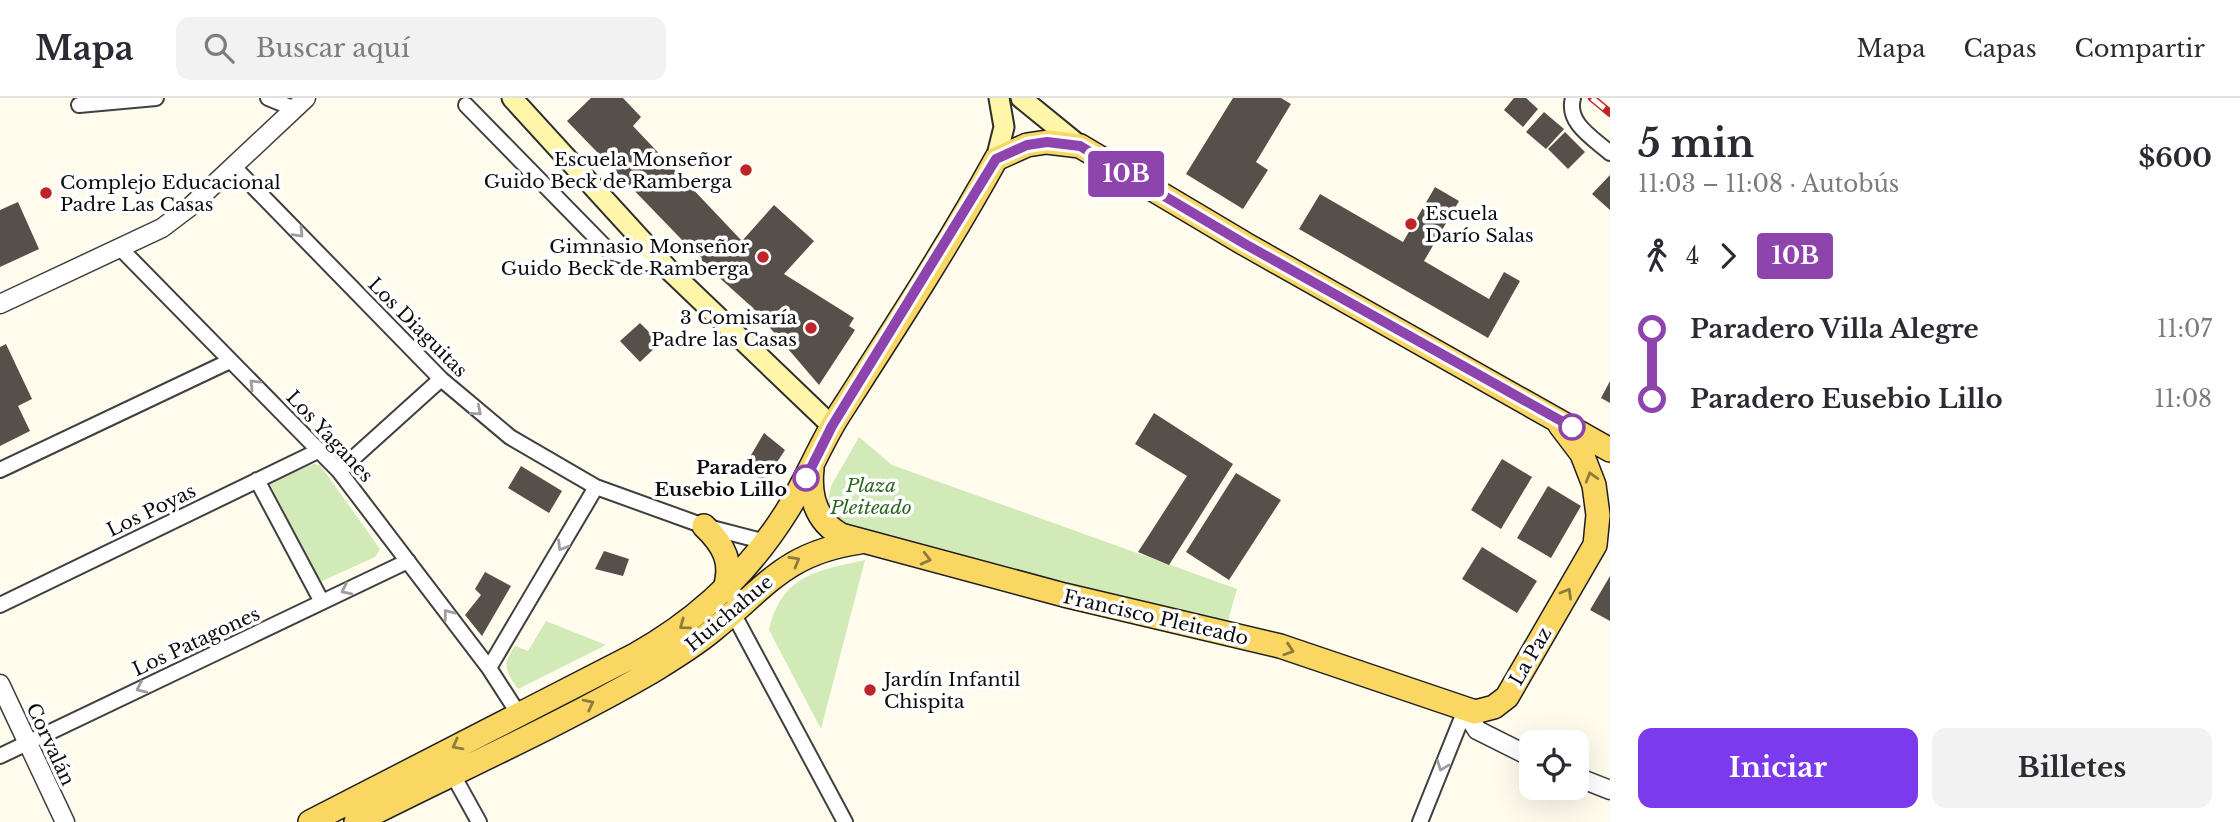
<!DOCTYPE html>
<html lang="es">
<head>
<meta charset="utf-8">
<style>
	:root { --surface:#fff; --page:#f2f2f3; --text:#2b2b33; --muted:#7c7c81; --line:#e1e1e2; --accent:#7c3aed }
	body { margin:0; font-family:"Libre Baskerville",serif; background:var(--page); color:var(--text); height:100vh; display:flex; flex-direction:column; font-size:26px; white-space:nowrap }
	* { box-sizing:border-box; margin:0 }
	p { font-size:23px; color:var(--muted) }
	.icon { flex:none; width:38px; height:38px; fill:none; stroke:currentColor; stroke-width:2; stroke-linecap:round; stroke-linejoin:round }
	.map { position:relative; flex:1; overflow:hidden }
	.side { display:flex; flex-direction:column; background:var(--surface); width:630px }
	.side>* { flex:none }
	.badge { padding:0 14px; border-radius:5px; font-size:24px; line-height:46px }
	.controls { position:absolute; left:1519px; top:632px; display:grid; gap:14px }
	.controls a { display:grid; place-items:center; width:70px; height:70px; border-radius:14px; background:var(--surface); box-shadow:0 7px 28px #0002; font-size:35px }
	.map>.badge { position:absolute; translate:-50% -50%; box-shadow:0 0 0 4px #fff }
	.legs { display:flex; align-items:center; gap:10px; height:77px; padding:0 28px; font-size:23px }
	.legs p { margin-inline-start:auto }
	.headline { display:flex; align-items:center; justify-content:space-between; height:119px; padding:0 28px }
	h1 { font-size:38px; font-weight:800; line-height:52px }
	.action { display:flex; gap:14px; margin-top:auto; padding:14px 28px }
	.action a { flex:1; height:80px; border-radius:14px; background:var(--accent); color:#fff; font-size:28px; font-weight:800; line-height:80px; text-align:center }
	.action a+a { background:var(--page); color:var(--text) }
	ul { padding:0 28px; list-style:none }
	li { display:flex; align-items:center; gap:24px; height:70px; font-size:26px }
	li i { display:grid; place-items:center; width:10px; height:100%; margin:0 9px; background:currentColor }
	li i::after { content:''; width:18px; height:18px; margin:-9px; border:5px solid; border-radius:50%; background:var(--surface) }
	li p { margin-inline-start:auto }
	li:first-child i { background:linear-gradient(#0000 50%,currentColor 0) }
	li:last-child i { background:linear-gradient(currentColor 50%,#0000 0) }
	header { display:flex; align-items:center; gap:42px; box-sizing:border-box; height:98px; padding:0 35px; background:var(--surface); border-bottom:2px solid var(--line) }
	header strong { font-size:33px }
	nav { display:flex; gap:38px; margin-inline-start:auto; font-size:24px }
	.search { width:490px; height:63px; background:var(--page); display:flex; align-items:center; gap:18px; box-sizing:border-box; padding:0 24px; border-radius:14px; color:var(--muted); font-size:26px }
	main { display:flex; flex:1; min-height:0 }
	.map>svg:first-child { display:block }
</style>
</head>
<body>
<header>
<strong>Mapa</strong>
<div class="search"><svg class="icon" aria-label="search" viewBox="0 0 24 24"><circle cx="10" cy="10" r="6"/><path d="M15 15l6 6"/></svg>Buscar aquí</div>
<nav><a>Mapa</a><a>Capas</a><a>Compartir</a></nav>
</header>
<main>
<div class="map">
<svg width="1610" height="724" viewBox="0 0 1610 724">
	<rect width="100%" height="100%" fill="#fffcee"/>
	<path fill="#d1eab7" d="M859,339L892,367L1237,491L1227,526L844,429L828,406L831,388Z
		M314,366L320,367L380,451L375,459L320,484L269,384Z
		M865,462L821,631L769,532C782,477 816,473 865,462Z
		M546,523L606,547L518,591C505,573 502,566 515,548L528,553Z"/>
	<path fill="#564f4a" d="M591,0H623L641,19L633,28L742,143L774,107L814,143L784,176L854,220L849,228L855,232L819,287L753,210L714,175L567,23Z
		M1233,0H1281L1291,6L1256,64L1268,72L1243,111L1186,76Z
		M1514,0H1526L1538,11L1523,29L1504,12Z
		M1544,14L1564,31L1546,51L1526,34Z
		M1565,34L1585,54L1568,71L1548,51Z
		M1610,77V112L1592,96Z
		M1435,89L1459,103L1424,163L1489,201L1504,174L1520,183L1488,240L1299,131L1320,96L1403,144Z
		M18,104L39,151L0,169V112Z
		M640,225L660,245L640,264L620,243Z
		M6,246L32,301L18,308L30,333L0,348V249Z
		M1610,283V305L1601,300Z
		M1154,315L1233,366L1169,467L1138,454L1187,378L1135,346Z
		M764,335L785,352L764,384L744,369Z
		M1502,361L1532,379L1501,431L1471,412Z
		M521,368L562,393L549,415L508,390Z
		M1236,375L1281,402L1229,482L1186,454Z
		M1548,388L1581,408L1551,460L1517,440Z
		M1482,449L1537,483L1517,515L1462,481Z
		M604,453L629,461L623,478L595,471Z
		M485,474L511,488L482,538L465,517L481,497L475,491Z
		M1610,478V523L1590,512Z"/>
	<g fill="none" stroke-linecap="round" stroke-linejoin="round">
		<g stroke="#404040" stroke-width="18">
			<path id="minor" d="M268,0L295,11
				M1573,0C1566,25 1593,40 1610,55
				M79,7L156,0
				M466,7L610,154L668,171
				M234,69L441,281L510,339L596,389L704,428L766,444
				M121,151L339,373L489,570L518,615
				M0,372L230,263
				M339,373L441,281
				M257,382L322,504
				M0,507L320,352
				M733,515L845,724
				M489,570L596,389
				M0,658L408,463
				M453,677L479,724
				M1420,724L1465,612"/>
		</g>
		<g stroke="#404040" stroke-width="21">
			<path id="tertiary" d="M0,206L162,130L191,108L306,0
				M0,586L65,724
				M1465,612L1477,632L1531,659
				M1577,679L1610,692"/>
		</g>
		<g stroke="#2f2f2f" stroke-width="23">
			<path id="secondary" d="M512,0L669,172L832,328
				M1021,0L1080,48
				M996,61L1004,29L999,0"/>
		</g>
		<g stroke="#1e1e1e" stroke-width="26">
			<path id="primary" d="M812,371C809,398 816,423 841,437L1064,497L1280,548L1475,614L1494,609L1507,599L1595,447L1598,417L1594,387L1582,356L1560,327
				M704,428C724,447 734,465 724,493
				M310,724L635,557C698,522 749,474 787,413C807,381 820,346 840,315C894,231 948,148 996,61L1027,47L1047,44L1080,48L1245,146L1610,352
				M356,724C454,674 556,629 651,574C672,561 694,548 713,532C767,488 785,455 860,444"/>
		</g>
		<use href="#minor" stroke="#fff" stroke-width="14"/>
		<use href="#tertiary" stroke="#fff" stroke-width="18"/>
		<use href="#secondary" stroke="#fff6a9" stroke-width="19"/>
		<use href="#primary" stroke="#fad763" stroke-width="23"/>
		<g stroke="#bf2429" stroke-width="8">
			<path id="rail" d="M1592,0L1610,15"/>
		</g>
		<use href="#rail" stroke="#fff" stroke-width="5" stroke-dasharray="16" stroke-linecap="butt"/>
	</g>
	<defs><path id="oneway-chevron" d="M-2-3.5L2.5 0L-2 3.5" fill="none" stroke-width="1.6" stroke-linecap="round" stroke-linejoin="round" transform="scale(1.75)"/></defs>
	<g stroke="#9e9e9e">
		<use href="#oneway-chevron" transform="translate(299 135) rotate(46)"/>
		<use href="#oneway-chevron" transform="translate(254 286) rotate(-135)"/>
		<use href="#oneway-chevron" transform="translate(477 313) rotate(40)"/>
		<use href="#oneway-chevron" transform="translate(562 448) rotate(121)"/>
		<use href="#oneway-chevron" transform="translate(346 492) rotate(154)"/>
		<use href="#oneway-chevron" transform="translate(448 516) rotate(-127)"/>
		<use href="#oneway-chevron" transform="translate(141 590) rotate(155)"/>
		<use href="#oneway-chevron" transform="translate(1442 668) rotate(111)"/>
	</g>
	<g stroke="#8f7c3c">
		<use href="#oneway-chevron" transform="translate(1591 379) rotate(-107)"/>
		<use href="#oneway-chevron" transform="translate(926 461) rotate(14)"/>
		<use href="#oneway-chevron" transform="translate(795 463) rotate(-30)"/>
		<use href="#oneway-chevron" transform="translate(1567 495) rotate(-60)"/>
		<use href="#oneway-chevron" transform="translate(684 527) rotate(144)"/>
		<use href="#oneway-chevron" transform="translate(1289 552) rotate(18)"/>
		<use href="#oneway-chevron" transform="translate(589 606) rotate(-27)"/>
		<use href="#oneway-chevron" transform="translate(457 647) rotate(152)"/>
	</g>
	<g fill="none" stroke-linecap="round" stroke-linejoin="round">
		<g stroke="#fff" stroke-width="16">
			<path id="line-1" d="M806,380L832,328L996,61L1027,47L1047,44L1080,48L1245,146L1572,329"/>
		</g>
		<use href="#line-1" stroke="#8e44ad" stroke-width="10"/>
	</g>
	<g fill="#bf2429" stroke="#fff" stroke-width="2.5">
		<circle cx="746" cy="72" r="7"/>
		<circle cx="46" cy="95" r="7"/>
		<circle cx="1411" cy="126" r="7"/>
		<circle cx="763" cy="159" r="7"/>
		<circle cx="811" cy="230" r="7"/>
		<circle cx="870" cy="592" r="7"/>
	</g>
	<g fill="#fff" stroke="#8e44ad" stroke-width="3.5">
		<circle cx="1572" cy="329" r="12"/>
		<circle cx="806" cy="380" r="12"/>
	</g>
	<g text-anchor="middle" stroke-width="7" stroke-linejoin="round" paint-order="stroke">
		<g font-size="19" fill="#0d0d0d" stroke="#fff" text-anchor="end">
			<text x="732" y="68">Escuela Monseñor<tspan x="732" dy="22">Guido Beck de Ramberga</tspan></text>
			<text x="60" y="91" text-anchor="start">Complejo Educacional<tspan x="60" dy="22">Padre Las Casas</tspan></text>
			<text x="1425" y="122" text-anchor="start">Escuela<tspan x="1425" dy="22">Darío Salas</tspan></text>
			<text x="749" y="155">Gimnasio Monseñor<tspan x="749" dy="22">Guido Beck de Ramberga</tspan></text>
			<text x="797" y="226">3 Comisaría<tspan x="797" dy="22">Padre las Casas</tspan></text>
			<text x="884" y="588" text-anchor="start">Jardín Infantil<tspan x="884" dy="22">Chispita</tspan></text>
		</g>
		<g font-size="19" fill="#0d0d0d" stroke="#fff">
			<text transform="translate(418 229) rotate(45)" y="7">Los Diaguitas</text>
			<text transform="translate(330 338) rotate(47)" y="7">Los Yaganes</text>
			<text transform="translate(151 412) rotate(-26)" y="7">Los Poyas</text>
			<text transform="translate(729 515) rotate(-40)" y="7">Huichahue</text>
			<text transform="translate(1156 519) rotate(13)" y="7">Francisco Pleiteado</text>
			<text transform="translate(196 543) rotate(-25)" y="7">Los Patagones</text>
			<text transform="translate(1530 558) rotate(-60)" y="7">La Paz</text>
			<text transform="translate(51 646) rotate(65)" y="7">Corvalán</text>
		</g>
		<g font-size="19" font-weight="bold" fill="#0d0d0d" stroke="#fff" text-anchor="end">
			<text x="787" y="376">Paradero<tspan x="787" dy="22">Eusebio Lillo</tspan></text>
		</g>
		<g font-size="19" font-style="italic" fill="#2b661d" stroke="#fff">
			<text x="871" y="394">Plaza<tspan x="871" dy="22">Pleiteado</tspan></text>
		</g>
	</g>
</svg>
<div class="controls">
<a><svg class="icon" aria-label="locate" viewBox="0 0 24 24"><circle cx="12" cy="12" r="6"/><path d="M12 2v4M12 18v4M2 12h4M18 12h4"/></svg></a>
</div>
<b class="badge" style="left:1126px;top:76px;background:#8e44ad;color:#fff">10B</b>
</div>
<section class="side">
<div class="headline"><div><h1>5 min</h1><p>11:03 – 11:08 · Autobús</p></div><b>$600</b></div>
<div class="legs"><svg class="icon" aria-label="walk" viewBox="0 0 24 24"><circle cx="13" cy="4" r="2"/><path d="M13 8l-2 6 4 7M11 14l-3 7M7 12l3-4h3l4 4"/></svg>4<svg class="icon" aria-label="forward" viewBox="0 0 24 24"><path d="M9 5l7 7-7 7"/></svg><b class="badge" style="background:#8e44ad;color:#fff">10B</b></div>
<ul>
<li><i style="color:#8e44ad"></i><b>Paradero Villa Alegre</b><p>11:07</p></li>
<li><i style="color:#8e44ad"></i><b>Paradero Eusebio Lillo</b><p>11:08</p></li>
</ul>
<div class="action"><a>Iniciar</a><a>Billetes</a></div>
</section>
</main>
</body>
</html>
